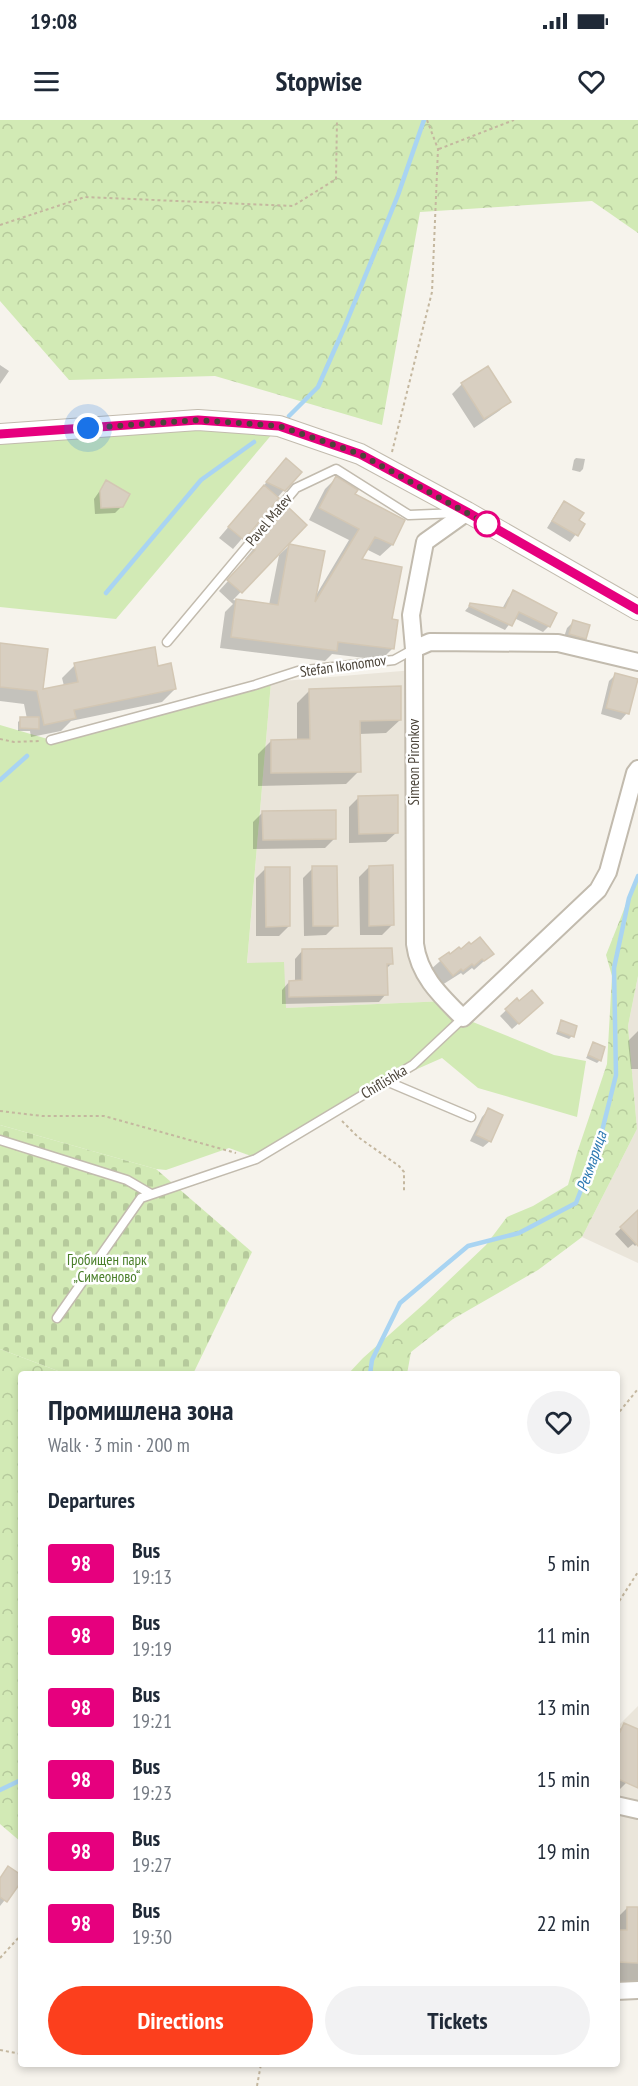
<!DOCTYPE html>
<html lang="en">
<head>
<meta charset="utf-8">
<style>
	:root { --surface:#fff; --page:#f2f2f3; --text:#1f2937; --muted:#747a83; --accent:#fc3f1d }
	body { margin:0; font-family:"PT Sans Narrow",sans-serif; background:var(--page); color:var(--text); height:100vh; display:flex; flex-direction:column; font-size:22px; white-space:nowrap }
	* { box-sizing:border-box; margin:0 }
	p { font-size:20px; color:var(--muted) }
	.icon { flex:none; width:33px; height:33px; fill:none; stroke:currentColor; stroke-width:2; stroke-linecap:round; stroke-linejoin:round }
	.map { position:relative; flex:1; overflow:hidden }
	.panel { position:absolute; left:18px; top:1251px; width:602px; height:696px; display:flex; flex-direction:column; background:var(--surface); border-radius:6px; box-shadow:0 3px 9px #0003 }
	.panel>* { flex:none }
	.badge { padding:0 12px; border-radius:4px; font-size:21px; line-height:39px }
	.you { position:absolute; width:30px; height:30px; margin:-15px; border:4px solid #fff; border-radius:50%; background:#1a73e8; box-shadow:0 0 0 9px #1a73e833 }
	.map>.badge { position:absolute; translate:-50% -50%; box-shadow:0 0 0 3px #fff }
	h2 { padding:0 30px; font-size:22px; line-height:54px }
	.round { display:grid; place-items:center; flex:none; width:63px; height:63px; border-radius:32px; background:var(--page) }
	.summary { display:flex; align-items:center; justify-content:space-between; height:102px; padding:0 30px }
	h1 { font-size:28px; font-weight:800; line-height:45px }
	.cta { display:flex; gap:12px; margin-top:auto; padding:12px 30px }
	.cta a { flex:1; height:69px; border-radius:36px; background:var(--accent); color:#fff; font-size:24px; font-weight:800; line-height:69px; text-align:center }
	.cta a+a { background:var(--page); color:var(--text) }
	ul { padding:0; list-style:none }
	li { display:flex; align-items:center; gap:18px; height:72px; padding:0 30px }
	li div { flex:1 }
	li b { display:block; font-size:22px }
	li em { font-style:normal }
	li .badge { min-width:66px; font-weight:700; text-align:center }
	.status { display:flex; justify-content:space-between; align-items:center; height:42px; padding:0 30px; background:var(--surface); direction:ltr }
	.status svg { height:16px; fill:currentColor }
	header { display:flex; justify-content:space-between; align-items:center; height:78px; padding:0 30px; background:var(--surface); font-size:27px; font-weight:800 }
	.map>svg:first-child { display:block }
</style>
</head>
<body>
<div class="status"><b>19:08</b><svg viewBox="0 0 49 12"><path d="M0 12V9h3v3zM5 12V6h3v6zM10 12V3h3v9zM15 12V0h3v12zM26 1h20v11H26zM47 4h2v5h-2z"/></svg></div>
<header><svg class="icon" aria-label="menu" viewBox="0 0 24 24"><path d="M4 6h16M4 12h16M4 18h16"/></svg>Stopwise<svg class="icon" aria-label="heart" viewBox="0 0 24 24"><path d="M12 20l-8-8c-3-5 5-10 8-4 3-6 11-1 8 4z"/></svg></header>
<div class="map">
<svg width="638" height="1966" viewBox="0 0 638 1966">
	<defs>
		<pattern id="forest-crowns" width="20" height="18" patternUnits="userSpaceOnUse" patternTransform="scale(1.5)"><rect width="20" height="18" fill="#d2eab5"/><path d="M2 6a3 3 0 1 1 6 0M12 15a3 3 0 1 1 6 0" fill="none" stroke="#b6ca9c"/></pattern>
		<pattern id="cemetery-stones" width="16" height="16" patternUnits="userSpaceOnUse" patternTransform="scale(1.5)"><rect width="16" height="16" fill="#d2eab5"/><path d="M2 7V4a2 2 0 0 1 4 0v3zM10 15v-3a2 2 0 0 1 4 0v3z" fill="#b6ca9c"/></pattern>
	</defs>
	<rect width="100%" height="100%" fill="#f6f3ec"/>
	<path fill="#eae5da" d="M414,550L415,824L446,881L286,888L247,844L271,562Z
		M638,856V1143L582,1117L637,1009L628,906Z
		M638,1586V1869L616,1870V1608Z"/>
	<path fill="#d2eab5" d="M279,306L116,499L0,487V314Z
		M271,562L247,843L284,842L286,888L446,881L463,898L554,935L586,941L577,997L478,968L442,938L354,977L251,1036L229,1028L166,1050L156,1049L0,1005V605L51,620Z"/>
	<path fill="url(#forest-crowns)" d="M0,0H638V113L592,81L420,92L382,305L215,256L69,260L0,181Z
		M638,754V856L628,906L637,1009L582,1117L538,1150L453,1199L411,1232L407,1254H348L363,1238L425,1183L486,1125L507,1097L533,1086L568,1065L577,1033L607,944L612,856L606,835Z
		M0,1229L66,1254H21V1722L0,1704Z"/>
	<path fill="url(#cemetery-stones)" d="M0,1005L156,1049L252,1132L193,1254H66L0,1229Z"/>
	<path fill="#0003" d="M0,245L9,251L0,264Z
		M462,264L509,282L499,291L474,308L452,274Z
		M576,338L585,339L583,349L580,352L572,350L574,340Z
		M277,350L284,370L233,429L219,418Z
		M336,358L353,375L403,401L392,425L380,436L366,429L359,440L390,500L392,529L381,540L332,534L325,541L220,528L225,492L233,484L219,471L246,441L245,439L279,399L305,405L233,480L269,485L279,435L290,425L315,477L349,420L309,400L325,369Z
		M106,362L122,386L115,393L95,394L94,379Z
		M565,383L577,401L583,405L570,422L547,408L558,390Z
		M513,472L549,506L543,512L514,498L505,510L465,491L471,484L502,489L508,478Z
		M573,502L584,518L578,524L563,520L567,508Z
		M0,525L41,571L64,566L62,558L75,545L157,548L175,569L162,582L71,601L61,611L31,617L30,611H18V602L21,599H27L24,584L0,581Z
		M616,554L627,593L621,600L601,594L609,561Z
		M310,570L400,600L386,613L359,614V651L346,664L258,666V634L271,621H297V583Z
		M359,677L396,713L386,722L349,723V687Z
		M263,692L335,718L325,728L253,729V702Z
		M369,747L392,805L382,815H360L359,757Z
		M266,748L289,806L279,816H256V758Z
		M313,748L336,805L326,815L304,816L303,758Z
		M302,831L391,844L386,849V874L379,882L282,884V870L289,862H295V839Z
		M448,834H492L474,850L472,848L463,855L461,853L442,865L430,850Z
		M517,880L535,889L512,909L500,896Z
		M561,902L572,916L569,919L556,914Z
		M638,911V949H631L628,921Z
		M594,924L600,940L597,943L586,938Z
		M488,990L490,1021L483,1027L470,1021L482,997Z
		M638,1092V1123L635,1126L633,1124L628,1128L615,1114Z
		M625,1605L638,1611V1639L627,1662L616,1673V1612Z
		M9,1748L21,1757V1760L0,1786V1758Z
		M627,1788H638V1873H629L630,1861H616V1799Z"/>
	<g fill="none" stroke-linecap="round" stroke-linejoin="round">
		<path stroke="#a9d4f2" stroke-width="4.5" d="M289,296L318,267L345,206L398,75L424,0
			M106,473L201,360L254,322
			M0,660L27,636
			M370,1254L372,1240L400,1183L468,1126L519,1113L576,1083L599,1023L616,955L614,848L629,778L638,756
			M0,1670L21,1660"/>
	</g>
	<path fill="#d8cfc1" stroke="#d3c7b4" stroke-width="1.5" d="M488,246L511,282L484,299L461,263Z
		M286,338L302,352L285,371L266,362Z
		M336,356L358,370L355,374L405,400L393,425L375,417L362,439L402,447L392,499L398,500L394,529L338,522L337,531L231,517L236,479L278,485L289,424L325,431L315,482L359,409L319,388Z
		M106,360L130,374L123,387L101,388L100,371Z
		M264,365L279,378L244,420L228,407Z
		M564,381L584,393L579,400L585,404L578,416L552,401Z
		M288,387L307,405L242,473L227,460L255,430L253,429Z
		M513,470L557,493L550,507L519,492L512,506L469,486L470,483L505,488Z
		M573,500L590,505L586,519L569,514Z
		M0,523L48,529L43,569L78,562L74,543L155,527L158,546L171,543L176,569L74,590L76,598L44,605L37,571L0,567Z
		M615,553L638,559L629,594L606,588Z
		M401,566V600L360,601L361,652L271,653V620L310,619L309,569Z
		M20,597H39V609L20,608Z
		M398,675V713L359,714L358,676Z
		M336,690V719L263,720L262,691Z
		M393,745L394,805L369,806V746Z
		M312,746H337L338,806H313Z
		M265,747H290V806L266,807Z
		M480,817L494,834L484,841L482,839L474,846L472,844L463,851L461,849L453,856L439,839L449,832L450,834L459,827L461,829L469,822L471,824Z
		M392,828L393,844H387L388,875L289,877V861L302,860V829Z
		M532,870L543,883L519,904L505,889L517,878L519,881Z
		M561,900L577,906L574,917L558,911Z
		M593,922L605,927L601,941L588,935Z
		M488,988L503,995L491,1022L476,1015Z
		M638,1090V1126L620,1107Z
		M624,1603L638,1609V1668L616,1658V1611L620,1612Z
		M8,1746L21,1755V1762L7,1782L0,1777V1758Z
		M627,1787H638V1843L617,1842V1810H627Z"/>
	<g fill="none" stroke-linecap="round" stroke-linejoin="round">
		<g stroke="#c2bbae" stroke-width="11">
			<path id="service" d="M167,522L296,368L336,349L409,395L458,393
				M51,620L255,565L298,551L394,540L414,529
				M386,961L471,997
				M0,1020L127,1060L151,1074
				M57,1198L141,1078L256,1039L413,945L463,898"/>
		</g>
		<g stroke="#c2bbae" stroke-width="20">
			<path id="minor" d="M467,392L425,422L411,495L414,529L415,824C419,856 441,876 463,898L598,770L608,752L635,653L638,649
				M414,529L430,522L558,523L638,542
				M616,1685L638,1690
				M616,1871L638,1870"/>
		</g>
		<g stroke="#c2bbae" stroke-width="22">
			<path id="tertiary" d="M0,314L198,300L279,306L360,334L467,392L638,490"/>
		</g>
		<path stroke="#c4b79f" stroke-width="2" stroke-dasharray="3 3" stroke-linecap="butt" d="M439,29L514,0
			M0,105L85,77L293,86L336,59L337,0
			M392,332L432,172L438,29L427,0
			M0,619L14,622L39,621
			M0,991L42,996H104L236,1033
			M342,1001L358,1017L399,1046L404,1052V1072
			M616,1296L638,1269
			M616,1486L638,1452
			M0,1838L21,1815
			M0,1930L21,1934
			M257,1966L261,1944"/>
		<use href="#service" stroke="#fff" stroke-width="8"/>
		<use href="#minor" stroke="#fff" stroke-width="16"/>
		<use href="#tertiary" stroke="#fff" stroke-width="20"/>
	</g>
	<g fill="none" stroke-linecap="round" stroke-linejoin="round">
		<g stroke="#fff" stroke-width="14">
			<path id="line" d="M0,314L198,300L279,306L360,334L467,392L638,490"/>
		</g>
		<use href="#line" stroke="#e6007e" stroke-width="9"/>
		<path stroke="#4b4439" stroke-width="6" stroke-dasharray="0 10.8" d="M88,308L198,300L279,306L360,334L487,404"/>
	</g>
	<circle fill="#fff" stroke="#e6007e" stroke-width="3" cx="487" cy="404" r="12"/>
	<g text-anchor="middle" stroke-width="5" stroke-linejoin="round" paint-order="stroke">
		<g font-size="15" fill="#4b4439" stroke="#fff">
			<text transform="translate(269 400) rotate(-50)" y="5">Pavel Matev</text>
			<text transform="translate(343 546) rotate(-8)" y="5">Stefan Ikonomov</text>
			<text transform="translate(414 642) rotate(-90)" y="5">Simeon Pironkov</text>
			<text transform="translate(384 962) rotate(-31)" y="5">Chiflishka</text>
		</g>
		<g font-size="15" fill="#4a7f2a" stroke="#fff">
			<text x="107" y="1145">Гробищен парк<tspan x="107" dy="17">„Симеоново“</tspan></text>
		</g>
		<g font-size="16" font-style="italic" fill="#2e7ab2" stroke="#fff">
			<text transform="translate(591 1041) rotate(-71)" y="6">Рекмарица</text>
		</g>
	</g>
</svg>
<div class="you" style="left:88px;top:308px"></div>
<section class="panel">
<div class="summary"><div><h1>Промишлена зона</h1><p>Walk · 3 min · 200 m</p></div><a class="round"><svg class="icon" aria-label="heart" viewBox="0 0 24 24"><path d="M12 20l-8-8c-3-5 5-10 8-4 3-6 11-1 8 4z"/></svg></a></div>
<h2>Departures</h2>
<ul>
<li><span class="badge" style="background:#e6007e;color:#fff">98</span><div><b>Bus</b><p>19:13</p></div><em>5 min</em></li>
<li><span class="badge" style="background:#e6007e;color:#fff">98</span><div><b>Bus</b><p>19:19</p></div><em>11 min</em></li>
<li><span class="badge" style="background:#e6007e;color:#fff">98</span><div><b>Bus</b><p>19:21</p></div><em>13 min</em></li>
<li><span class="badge" style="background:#e6007e;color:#fff">98</span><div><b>Bus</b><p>19:23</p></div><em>15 min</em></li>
<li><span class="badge" style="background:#e6007e;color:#fff">98</span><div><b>Bus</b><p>19:27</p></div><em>19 min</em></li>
<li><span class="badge" style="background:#e6007e;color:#fff">98</span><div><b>Bus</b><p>19:30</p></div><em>22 min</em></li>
</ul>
<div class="cta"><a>Directions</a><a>Tickets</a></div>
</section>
</div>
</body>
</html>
